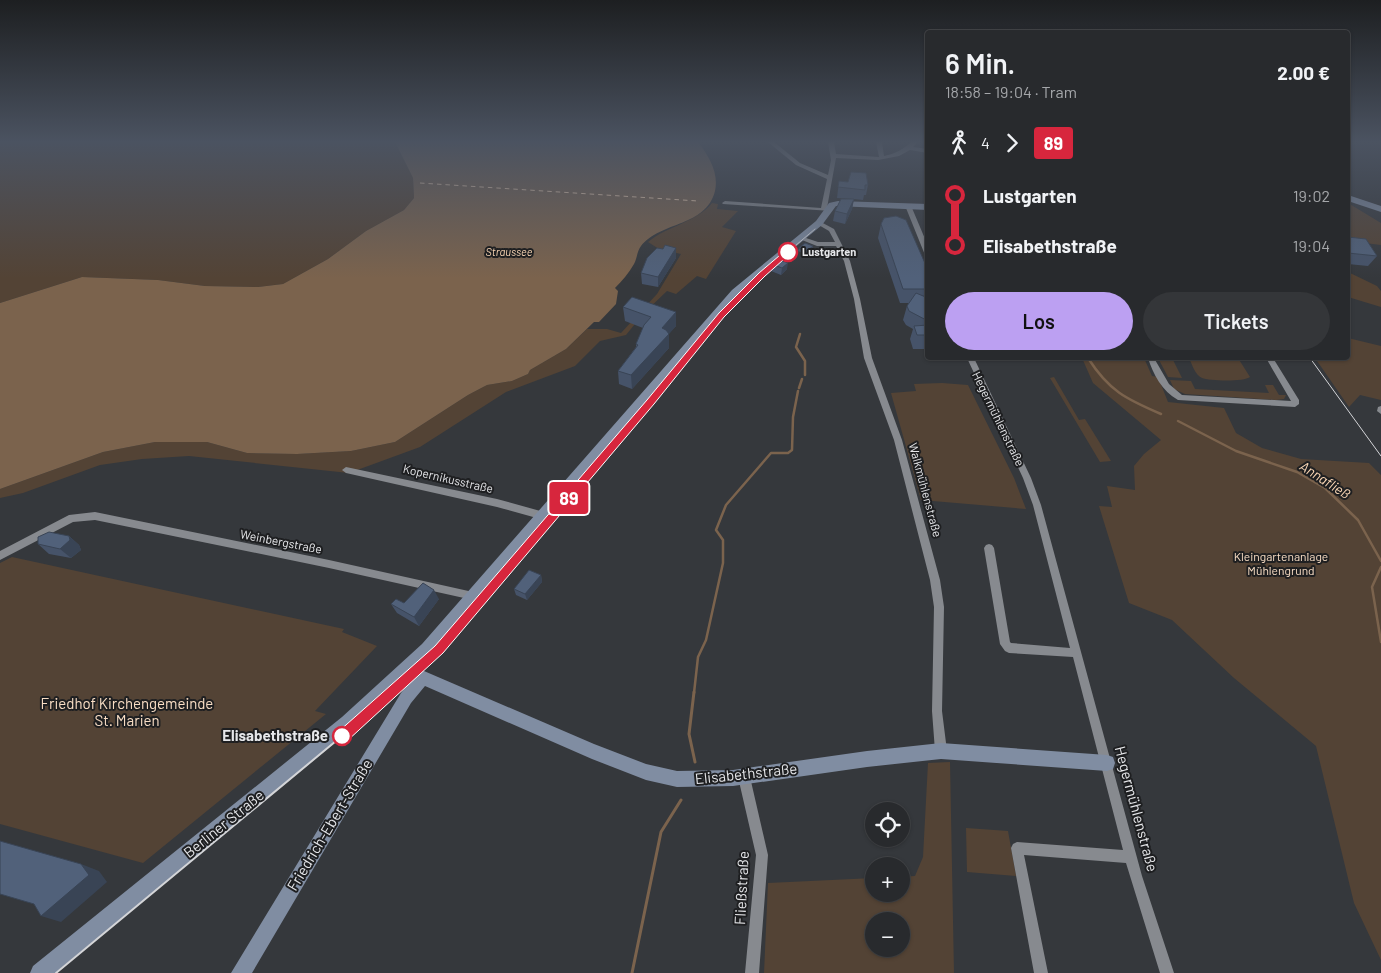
<!DOCTYPE html>
<html lang="de">
<head>
<meta charset="utf-8">
<style>
	:root { --surface:#282a2d; --page:#343639; --text:#f1f3f6; --muted:#a5a7aa; --line:#444649; --accent:#bca0f2 }
	body { margin:0; font-family:Barlow,sans-serif; background:var(--page); color:var(--text); height:100vh; display:flex; flex-direction:column; font-size:19px; white-space:nowrap }
	* { box-sizing:border-box; margin:0 }
	p { font-size:16px; color:var(--muted) }
	.icon { flex:none; width:28px; height:28px; fill:none; stroke:currentColor; stroke-width:2; stroke-linecap:round; stroke-linejoin:round }
	.map { position:relative; flex:1; overflow:hidden }
	.sheet { position:absolute; left:925px; top:30px; width:425px; height:330px; display:flex; flex-direction:column; background:var(--surface); border-radius:5px; box-shadow:0 1px 4px #0004,0 0 0 1px var(--line) }
	.sheet>* { flex:none }
	.badge { padding:0 10px; border-radius:4px; font-size:18px; line-height:32px }
	.fabs { position:absolute; left:865px; top:802px; display:grid; gap:10px }
	.fabs a { display:grid; place-items:center; width:45px; height:45px; border-radius:50%; background:var(--surface); box-shadow:0 1px 4px #0004,0 0 0 1px var(--line); font-size:25px }
	.map>.badge { position:absolute; translate:-50% -50%; box-shadow:0 0 0 2px #fff }
	.legs { display:flex; align-items:center; gap:8px; height:55px; padding:0 20px; font-size:16px }
	.legs p { margin-inline-start:auto }
	.overview { display:flex; align-items:center; justify-content:space-between; height:85px; padding:0 20px }
	h1 { font-size:28px; font-weight:600; line-height:38px }
	.primary-button { display:flex; gap:10px; margin-top:auto; padding:10px 20px }
	.primary-button a { flex:1; height:58px; border-radius:30px; background:var(--accent); color:#111; font-size:20px; font-weight:600; line-height:58px; text-align:center }
	.primary-button a+a { background:var(--page); color:var(--text) }
	ul { padding:0 20px; list-style:none }
	li { display:flex; align-items:center; gap:18px; height:50px; font-size:19px }
	li i { display:grid; place-items:center; width:8px; height:100%; margin:0 6px; background:currentColor }
	li i::after { content:''; width:12px; height:12px; margin:-6px; border:4px solid; border-radius:50%; background:var(--surface) }
	li p { margin-inline-start:auto }
	li:first-child i { background:linear-gradient(#0000 50%,currentColor 0) }
	li:last-child i { background:linear-gradient(currentColor 50%,#0000 0) }
	.map>svg:first-child { display:block }
</style>
</head>
<body>
<div class="map">
<svg width="1381" height="973" viewBox="0 0 1381 973">
	<rect width="100%" height="100%" fill="#35383c"/>
	<path fill="#534335" fill-rule="evenodd" d="M0,142H395L413,178L414,198L404,210L366,231L328,259L283,284L258,287L205,286L158,280L82,277L0,303Z
		M712,203L718,204L717,209L738,211L722,227L736,231L706,279L697,276L676,294L667,291L643,314L626,335L600,341L575,366L506,392L420,447L349,473L189,456L142,459L100,465L23,493L0,498V489L103,452L155,442H207L247,453L297,454L351,451L395,442L468,395L487,385L512,381L528,374L530,370L566,349L587,329H607L621,333L657,294L681,254L659,249L648,242C667,226 697,222 712,203Z
		M1348,203L1381,223V245L1348,241Z
		M1348,272L1377,286L1381,291V307L1348,297Z
		M1348,338L1381,346V400L1360,395L1349,407L1315,358H1348Z
		M1082,358H1144L1152,376L1158,377L1168,402L1224,408L1236,433L1262,448L1301,459L1369,463L1381,475V960L1354,903L1316,746L1234,678L1172,620L1129,603L1099,506L1112,507L1107,486L1135,490L1134,466L1144,454L1161,440L1093,383Z
		M1158,358H1172L1182,378L1168,377Z
		M1189,358H1238L1250,377C1244,382 1209,381 1202,378C1195,375 1192,364 1189,358Z
		M1054,377L1079,420L1085,419L1111,461L1100,462L1050,378Z
		M1170,380L1191,381L1195,389L1269,393L1265,385H1273L1279,395H1286L1284,399L1276,400L1185,394L1174,389Z
		M942,383L968,385L1014,478L1026,509L921,500L891,393L916,391L914,384Z
		M12,557L344,629L342,632L377,646L315,711L326,714L143,863L0,824V563Z
		M950,762L954,973H764L768,883L874,878V894H901V877L915,876L923,857L928,763ZM874,921H901V949H874Z
		M966,828L1008,831L1016,876L967,872Z"/>
	<path fill="#7b634d" d="M395,142H698C709,156 719,173 715,191C706,227 661,221 641,246C637,251 637,259 634,264C629,273 622,281 615,288L618,291L616,304L599,322H594L566,349L530,370L528,374L512,381L487,385L468,395L395,442L351,451L297,454L247,453L207,442H155L103,452L0,489V303L82,277L158,280L205,286L258,287L283,284L328,259L366,231L404,210L414,198L413,178Z"/>
	<g fill="none" stroke-linecap="round" stroke-linejoin="round">
		<path stroke="#7b634d" stroke-width="2.5" d="M800,334L796,347L805,361V375
			M1088,358C1109,391 1126,399 1161,414
			M799,388L802,379
			M1178,421L1236,451L1297,472L1325,488L1358,520L1381,561
			M1381,567L1372,587L1381,642
			M694,693L698,657L706,640L723,563V540L716,530L726,505L771,453H788L792,450L793,417L798,391"/>
		<path stroke="#7b634d" stroke-width="3" d="M694,692L689,734L695,762
			M632,973L661,832L681,800"/>
		<path stroke="#fcd8b6" stroke-width="1" stroke-dasharray="4.5 4" stroke-linecap="butt" d="M420,183L698,201"/>
		<path fill="#878a8f" fill-rule="evenodd" d="M768,142H774L800,163L828,175L831,160L828,142H834L836,154L879,157L876,142H882L884,156C895,154 903,149 912,142H918L913,147L928,149V153L910,150L899,156L878,160L836,158L827,208L832,209V211L723,204L722,203L725,201L821,208L827,179L796,165Z
			M909,206L912,208L928,246V257L925,255L906,208Z
			M819,221L834,229L850,261L860,299L872,358L902,440L940,580L944,607L942,711L947,751L945,755L941,757L937,755L935,751L932,711L934,607L930,580L894,440L864,358L854,299L844,261L836,246H817L797,238L800,236L818,242H835L829,231L817,224L816,223Z
			M967,358H974L1031,478L1041,505L1142,876L1174,973H1160L1126,863L1024,855L1048,973H1034L1011,848L1013,844L1017,842L1123,850L1073,657L1009,653L1005,651L1000,644L984,548L986,545L989,544L992,545L994,548L1010,642L1011,643L1070,648L1033,505L1023,478Z
			M1148,358H1154L1169,384L1182,395L1291,401L1266,358H1273L1299,400V404L1295,407L1178,400C1162,391 1153,374 1148,358Z
			M1381,406V414L1377,411L1378,407Z
			M346,467L497,499L544,512L547,513L549,516L547,519L544,520L497,507L346,473L342,470Z
			M95,512L329,560L473,592L476,593L478,596L476,599L473,600L329,568L95,520L73,522L0,560V551L69,515Z
			M744,771L748,773L750,777L768,855L759,973H745L756,855L738,777L740,773Z"/>
		<path fill="#808da2" fill-rule="evenodd" d="M1348,195L1381,206V212L1348,201Z
			M838,201L928,204V210L836,206L822,225L738,294L432,654L417,668L594,744L646,764L677,771L733,770L867,751L941,743L1107,755L1113,757L1115,763L1113,769L1107,771L941,759L867,767L733,786L677,787L646,780L592,759L425,686L411,703L252,973H231L401,693L411,680L406,678L354,727L55,973H30L33,966L342,717L422,644L732,290L816,221L829,203Z"/>
		<path stroke="#d4d5d8" stroke-width="1" d="M1310,358L1381,456
			M390,693L439,649L651,402L721,315L762,274L815,229"/>
		<path stroke="#d4d5d8" stroke-width="2" d="M56,973L342,736L391,692"/>
	</g>
	<path fill="#465369" d="M839,181L868,185L866,195H864L863,200L854,199L852,209L845,224L833,221L835,211L854,199L837,198Z
		M881,224L928,270V349H913L910,339L913,329L906,325L903,320L907,306L909,303H900L878,238Z
		M1348,237L1377,256L1368,266L1348,264Z
		M676,248V258L658,287L642,284L641,273L663,249Z
		M799,248L813,250L807,255L798,251Z
		M771,264L787,269L781,275L771,271Z
		M623,307L676,312V326L668,334L669,348L632,389L619,384L618,371L636,347V344L643,328L625,321Z
		M69,536L79,545L81,550L71,558L49,554L38,544Z
		M541,575L542,582L527,600L516,595L514,589Z
		M439,599L419,626L397,613L391,604Z"/>
	<path fill="#394455" d="M854,199L852,209L845,224L847,214Z
		M813,246V250L807,255V251Z
		M676,248V258L658,287V277Z
		M788,263L787,269L781,275L782,268Z
		M676,312V326L664,340L669,334V348L632,389L631,375L662,328Z
		M69,536L79,545L81,550L71,558L60,549Z
		M541,575L542,582L527,600L525,594Z
		M434,590L439,599L419,626L414,617Z
		M81,864L99,871L107,882L61,922L41,916Z"/>
	<path fill="#51617a" stroke="#394455" d="M851,172L866,173L868,185H865V190L838,187L839,181L848,182Z
		M841,199H854L847,214L835,211Z
		M896,216L906,220L928,270V289H903L881,224L884,218Z
		M1348,237L1366,239L1377,256L1348,253Z
		M805,243L813,246L807,251L799,248Z
		M665,245L676,248L658,277L641,273L647,258L657,248L663,249Z
		M778,259L788,263L782,268L771,264Z
		M916,293L928,298V321L909,311L907,306Z
		M632,297L676,312L662,328L666,330L669,334L631,375L618,371L638,345L636,344L644,325L651,317L623,307Z
		M928,325V335H917L914,326Z
		M49,532L69,536L70,540L60,549L38,544V537Z
		M529,570L541,575L525,594L514,589Z
		M423,583L434,590L414,617L391,604L396,599L404,603Z
		M0,841L81,864L89,875L41,916L34,904L0,894Z"/>
	<linearGradient id="sky" x2="0" y2="1"><stop stop-color="#1d1f21"/><stop offset="0.51" stop-color="#4b5361"/><stop offset="1" stop-color="#4b5361" stop-opacity="0"/></linearGradient>
	<rect width="1381" height="278" fill="url(#sky)"/>
	<path fill="#d7263d" stroke="#fff" d="M786,250L792,252L765,276L724,317L654,404L443,653L347,741L342,742L338,741L336,736L338,732L435,646L647,400L719,313L759,273Z"/>
	<g fill="#fff" stroke="#d7263d" stroke-width="2.5">
		<circle cx="788" cy="252" r="9"/>
		<circle cx="342" cy="736" r="9"/>
	</g>
	<g text-anchor="middle" stroke-width="4" stroke-linejoin="round" paint-order="stroke">
		<g font-size="11" font-style="italic" fill="#fcd8b6" stroke="#1e1f21">
			<text x="509" y="256">Straussee</text>
		</g>
		<g font-size="11" font-weight="bold" fill="#e6e7ea" stroke="#1e1f21" text-anchor="start">
			<text x="802" y="256">Lustgarten</text>
		</g>
		<g font-size="12" fill="#e6e7ea" stroke="#1e1f21">
			<text transform="translate(998 419) rotate(64)" y="4">Hegermühlenstraße</text>
			<text transform="translate(448 479) rotate(13)" y="4">Kopernikusstraße</text>
			<text transform="translate(925 490) rotate(75)" y="4">Walkmühlenstraße</text>
			<text transform="translate(281 542) rotate(11)" y="4">Weinbergstraße</text>
		</g>
		<g font-size="12" fill="#f9dec5" stroke="#1e1f21">
			<text x="1281" y="561">Kleingartenanlage<tspan x="1281" dy="14">Mühlengrund</tspan></text>
		</g>
		<g font-size="14" font-style="italic" fill="#fcd8b6" stroke="#1e1f21">
			<text transform="translate(1325 480) rotate(33)" y="5">Annafließ</text>
		</g>
		<g font-size="15" fill="#f9dec5" stroke="#1e1f21">
			<text x="127" y="709">Friedhof Kirchengemeinde<tspan x="127" dy="17">St. Marien</tspan></text>
		</g>
		<g font-size="15" font-weight="bold" fill="#e6e7ea" stroke="#1e1f21" text-anchor="end">
			<text x="328" y="741">Elisabethstraße</text>
		</g>
		<g font-size="15" fill="#e6e7ea" stroke="#1e1f21">
			<text transform="translate(746 774) rotate(-6)" y="5">Elisabethstraße</text>
			<text transform="translate(1136 809) rotate(75)" y="5">Hegermühlenstraße</text>
			<text transform="translate(224 824) rotate(-39)" y="5">Berliner Straße</text>
			<text transform="translate(330 825) rotate(-59)" y="5">Friedrich-Ebert-Straße</text>
			<text transform="translate(742 888) rotate(-87)" y="5">Fließstraße</text>
		</g>
	</g>
</svg>
<div class="fabs">
<a><svg class="icon" aria-label="locate" viewBox="0 0 24 24"><circle cx="12" cy="12" r="6"/><path d="M12 2v4M12 18v4M2 12h4M18 12h4"/></svg></a>
<a>+</a>
<a>−</a>
</div>
<b class="badge" style="left:569px;top:498px;background:#d7263d;color:#fff">89</b>
<section class="sheet">
<div class="overview"><div><h1>6 Min.</h1><p>18:58 – 19:04 · Tram</p></div><b>2.00 €</b></div>
<div class="legs"><svg class="icon" aria-label="walk" viewBox="0 0 24 24"><circle cx="13" cy="4" r="2"/><path d="M13 8l-2 6 4 7M11 14l-3 7M7 12l3-4h3l4 4"/></svg>4<svg class="icon" aria-label="forward" viewBox="0 0 24 24"><path d="M9 5l7 7-7 7"/></svg><b class="badge" style="background:#d7263d;color:#fff">89</b></div>
<ul>
<li><i style="color:#d7263d"></i><b>Lustgarten</b><p>19:02</p></li>
<li><i style="color:#d7263d"></i><b>Elisabethstraße</b><p>19:04</p></li>
</ul>
<div class="primary-button"><a>Los</a><a>Tickets</a></div>
</section>
</div>
</body>
</html>
